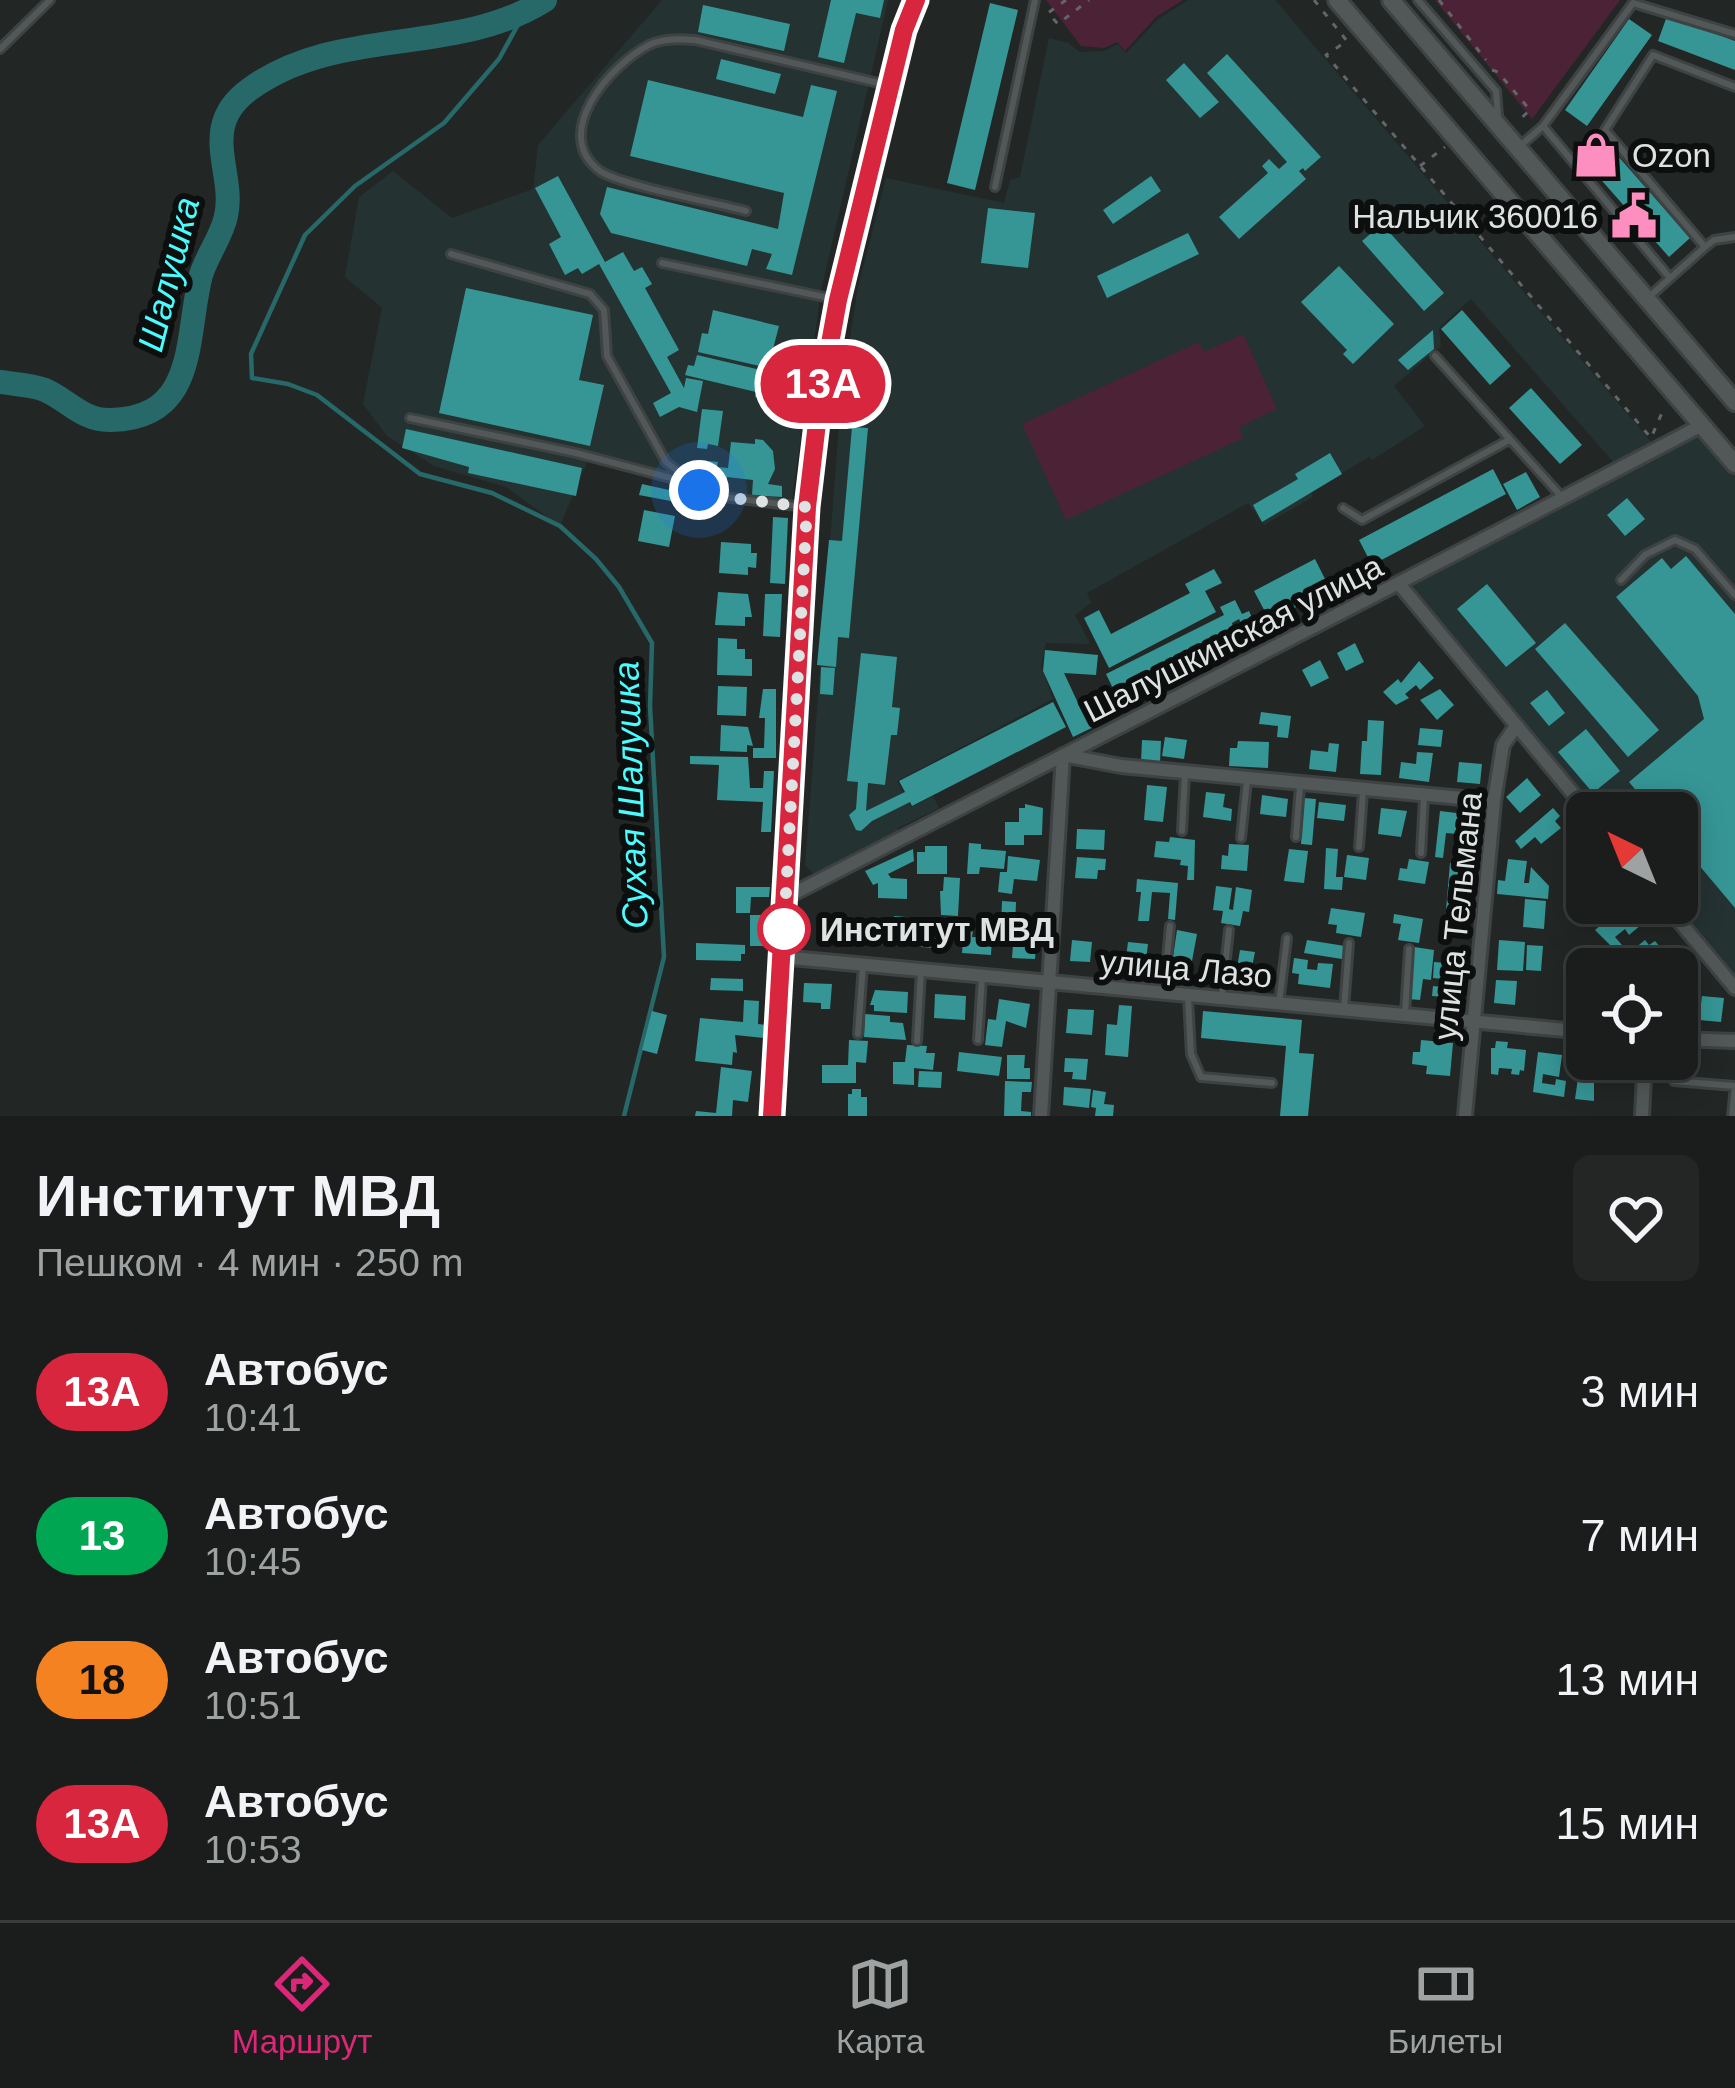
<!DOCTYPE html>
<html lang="ru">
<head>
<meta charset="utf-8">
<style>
	:root { --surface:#1a1d1c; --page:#232625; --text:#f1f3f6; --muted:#9fa2a3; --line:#383b3b; --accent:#db2777 }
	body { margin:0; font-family:Helvetica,sans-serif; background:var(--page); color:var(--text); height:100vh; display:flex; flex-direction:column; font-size:45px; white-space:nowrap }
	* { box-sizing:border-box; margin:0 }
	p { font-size:39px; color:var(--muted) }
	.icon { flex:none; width:66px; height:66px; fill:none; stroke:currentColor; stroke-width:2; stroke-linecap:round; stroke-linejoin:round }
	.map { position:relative; height:1116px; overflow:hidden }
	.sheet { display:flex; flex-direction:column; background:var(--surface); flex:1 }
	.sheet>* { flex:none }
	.badge { padding:0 24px; border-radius:39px; font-size:42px; line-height:78px }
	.needle { width:78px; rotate:317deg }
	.buttons { position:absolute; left:1566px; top:792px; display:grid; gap:24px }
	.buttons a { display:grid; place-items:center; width:132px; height:132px; border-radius:18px; background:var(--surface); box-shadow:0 6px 30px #0003,0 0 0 3px var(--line); font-size:60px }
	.you { position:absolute; width:60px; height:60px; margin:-30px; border:9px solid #fff; border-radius:50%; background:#1a73e8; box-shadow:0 0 0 18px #1a73e833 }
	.map>.badge { position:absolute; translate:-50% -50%; box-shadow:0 0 0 6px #fff }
	.round { display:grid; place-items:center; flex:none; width:126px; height:126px; border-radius:18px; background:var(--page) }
	.overview { display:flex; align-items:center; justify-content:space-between; height:204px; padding:0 36px }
	h1 { font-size:57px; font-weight:700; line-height:90px }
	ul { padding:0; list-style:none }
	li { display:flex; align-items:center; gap:36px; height:144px; padding:0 36px }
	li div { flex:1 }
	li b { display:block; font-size:45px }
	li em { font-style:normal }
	li .badge { min-width:132px; font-weight:700; text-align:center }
	.tabs { display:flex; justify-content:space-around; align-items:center; height:168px; border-top:3px solid var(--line); background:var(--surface); font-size:33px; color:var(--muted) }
	.tabs a { display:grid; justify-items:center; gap:6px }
	.tabs .selected { color:var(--accent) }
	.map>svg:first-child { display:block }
</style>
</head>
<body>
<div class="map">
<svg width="1735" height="1116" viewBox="0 0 1735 1116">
	<rect width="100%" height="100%" fill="#222726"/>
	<path fill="#253232" d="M662,0H888L821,291L792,500L751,498L588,460L560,526L506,487L434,466L387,436L363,404L382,308L345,277L359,197L393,171L452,218L533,189L538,145Z
		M1188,0H1275L1653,444L1614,463L1471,299L1439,328L1441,346L1394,386L1425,426L1372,460L1369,457L1311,491L1313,497L1264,525L1248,503L1087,593L1091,603L1075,615L1090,644L1046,643L1041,666L1053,699L897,781L911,807L933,796L939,808L898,828L900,834L813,874L805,865L840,412L846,410L848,403L841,395L858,287L886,178L1004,203L1010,180L1020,177L1049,38L1068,43L1080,52L1105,51L1117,44L1126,53L1158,19Z
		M1702,425L1735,464V988L1664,903H1677V813H1589L1400,585Z"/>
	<path fill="#4c2336" d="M1046,0H1183L1156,17L1125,51L1117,42L1104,48L1081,46Z
		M1435,0H1620L1532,119Z
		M1243,334L1277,409L1239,427L1243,438L1066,520L1022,424L1199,342L1204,352Z"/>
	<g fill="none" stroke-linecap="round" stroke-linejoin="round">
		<path stroke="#276969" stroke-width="4.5" d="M525,12L499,59L444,123L355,186L305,235L251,354L252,378L288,384L317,395L420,474L492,493L560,526L596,559L619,587L652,643L650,706L664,957L624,1116"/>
		<path stroke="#276969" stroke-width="24" d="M0,382C14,384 32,385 45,390C68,400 83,421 111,420C199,418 185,336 201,275C207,255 222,236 226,216C236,172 197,127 250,89C338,25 455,57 545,0"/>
	</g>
	<path fill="#369696" d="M831,0H884L880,18L856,13L844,63L818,57Z
		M990,3L1018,10L975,190L947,183Z
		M703,5L790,24L784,51L698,32Z
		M1667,16L1735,41V70L1658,41Z
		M1629,19L1652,35L1587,126L1565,110Z
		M1227,54L1321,157L1305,171L1303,168L1299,171L1306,179L1239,239L1219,217L1268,173L1262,166L1269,159L1279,169L1287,162L1207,73Z
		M721,59L781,74L775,94L716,79Z
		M1184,63L1219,102L1200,118L1166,80Z
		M648,80L803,117L811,85L837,91L792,275L766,269L772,254L752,249L747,266L611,233L600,214L607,187L778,229L784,193L630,156Z
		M1596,131L1690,238L1669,257L1575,150Z
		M558,176L605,262L623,252L634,271L642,267L652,284L645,288L679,350L667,357L684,388L686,378L703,381L697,412L679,407L660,417L653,403L671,393L599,264L582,274L578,268L565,275L549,244L561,237L535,188Z
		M1151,176L1161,191L1113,224L1103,210Z
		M988,208L1035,213L1028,268L981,263Z
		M1382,224L1444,293L1424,311L1362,241Z
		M1188,233L1199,254L1107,298L1097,276Z
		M1339,266L1394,324L1353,364L1343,354L1347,350L1301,302Z
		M466,288L593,315L579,380L604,385L590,446L439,413Z
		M713,310L779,326L768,368L698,352L702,333L708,334Z
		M1462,310L1511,366L1490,385L1441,329Z
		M1433,330L1434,349L1408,370L1398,360Z
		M697,355L786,376L779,403L755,397L756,392L685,375L688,365L694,366Z
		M1531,388L1582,445L1560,464L1509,408Z
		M702,409L723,411L718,446L708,444L707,449L697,448Z
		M852,427L868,428L849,638L838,637L836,667L817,665L829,540L842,541Z
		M406,429L582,468L576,496L468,473L469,467L402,448Z
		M755,439L763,440L773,451L775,469L768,484L782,486V497L752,495L753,480L727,477L726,486L697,478L699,460L718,462L717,467L728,468L731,442L755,444Z
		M1330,453L1342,474L1262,522L1253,505L1298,479L1295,474Z
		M1493,469L1506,494L1372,565L1359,540Z
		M1526,472L1540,497L1517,510L1503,484Z
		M642,484L678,492L676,502L639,495Z
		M1627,498L1645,519L1625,536L1607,515Z
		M644,510L675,516L669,547L638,541Z
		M773,517L788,518L785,584L770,583Z
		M721,542L751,544V553H757L756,568L748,567V575L719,573Z
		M1686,556L1735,614V908L1677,839V813H1655L1629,782L1704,719L1698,696L1616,597L1662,558L1671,569Z
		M1315,559L1330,589L1270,621L1254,591Z
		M1214,569L1222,583L1205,591L1216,612L1109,668L1084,618L1099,610L1111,634L1190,593L1185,584Z
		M1487,584L1536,643L1506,667L1457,609Z
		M718,592L748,594L752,617H745V626L715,625Z
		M765,594H782L780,637L763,636Z
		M1235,600L1242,614L1249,611L1256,626L1245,632L1239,619L1232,623L1237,641L1130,694L1136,705L1124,711L1106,674L1224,615L1220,607Z
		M1565,623L1659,730L1628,757L1535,649Z
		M718,638L737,639V649H745V659H752V676L717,675Z
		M1355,643L1364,662L1346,671L1337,653Z
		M1045,650L1098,655L1096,675L1064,673L1078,703L1098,694L1110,719L1073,737L1043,671Z
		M861,653L897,657L892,707L900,708L897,735H891L885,785L868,783L866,811L905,792L899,781L1053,702L1066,727L912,806L910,802L872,821L861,831L856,830L849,815L856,809L858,782L847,781Z
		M1320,660L1329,678L1311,687L1302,670Z
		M1419,661L1434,678L1420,690L1416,685L1405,694L1409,698L1396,705L1383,692L1398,679L1401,683Z
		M821,667L835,668L833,695L820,694Z
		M718,686L747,687L746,716L717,715Z
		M763,689H776V758H753V748H764L765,718H759Z
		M1440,689L1454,705L1437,720L1420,700Z
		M1547,690L1565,713L1549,726L1530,703Z
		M1261,712L1291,716L1288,738L1277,737L1278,726L1259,724Z
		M1368,720L1384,721L1381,775L1360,774L1362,741H1367Z
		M721,725L748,727L753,746L747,745V752L720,751Z
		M1420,728L1443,730L1441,747L1418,745Z
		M1586,729L1620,771L1593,793L1558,752Z
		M1165,737L1187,740L1184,759L1162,756Z
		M1142,740L1161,741L1160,763L1141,762Z
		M1238,741L1269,742L1268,768L1229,766L1230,748H1237Z
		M1329,743L1339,744L1336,772L1309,769L1311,750L1328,752Z
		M1417,752L1433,753L1429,782L1399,778L1401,762L1416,764Z
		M690,756L748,757L750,788H763L764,771H774L771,832H761L763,802L717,800L719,765L690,764Z
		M1459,762L1482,764L1480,784L1457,782Z
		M1527,778L1541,795L1520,813L1506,797Z
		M1147,785L1167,787L1163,822L1144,820Z
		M1206,792L1225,794L1223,807L1232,809L1231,821L1203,817Z
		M1262,795L1288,799L1286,817L1260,814Z
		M1304,798L1316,799L1312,845L1301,844Z
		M1319,802L1346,805L1344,821L1317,818Z
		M1025,804L1043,808L1042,835H1024V845H1005V822H1019V808H1025Z
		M1381,808L1407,811L1401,837L1378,834Z
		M1553,808L1560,816L1555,821L1561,828L1541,844L1535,837L1521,849L1515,841Z
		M1440,811L1473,815L1471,828L1458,827L1457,834L1446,833L1443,858L1435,857Z
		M1077,829L1105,830L1104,850L1076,849Z
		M1170,837L1195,840L1194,880H1187L1188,866L1180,865L1181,860L1154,857L1156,841L1169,842Z
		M969,843L981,844V849L1006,851L1004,869L980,867L979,874H967Z
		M1229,844L1249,845L1247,871L1221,869L1222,855L1228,856Z
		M925,846H947V874H917V852H925Z
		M1326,848L1338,849L1336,877H1343L1342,890L1324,889Z
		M913,849L914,861L888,874L891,878L907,879V899L878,898V883L873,885L865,871Z
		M1289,849L1308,851L1304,883L1284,881Z
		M1347,855L1369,858L1366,880L1344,877Z
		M1008,856L1040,860L1037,881L1014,879L1012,894L998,892L1000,872H1007Z
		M1077,857L1106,859L1105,870H1098L1097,879L1075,878Z
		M1409,859L1429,862L1425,884L1398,880L1400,868L1407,869Z
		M1508,859L1527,861L1524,883H1529L1531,867L1549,886L1548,899L1497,894L1498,880L1505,881Z
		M1450,863L1461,865L1458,888H1465L1462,923L1445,922Z
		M944,877L960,878L958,916L941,915L940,891H943Z
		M1137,879L1178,883L1175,920L1168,919L1170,893L1152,892L1149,921H1138L1141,892H1136Z
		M1216,886L1232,888L1229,909L1233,910L1236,887L1252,890L1249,912L1243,911L1240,926L1221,923L1223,911L1213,910Z
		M736,887H770L769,897H751L750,913H736Z
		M1525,899L1546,901L1544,929L1523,927Z
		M1002,901L1016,902L1015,928H1001Z
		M1623,903H1633L1647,920L1629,935L1625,929L1615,937L1629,953L1645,940L1649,945L1655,941L1667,955L1650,969H1634L1595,930L1611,916L1621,925L1611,913Z
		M1331,908L1365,913L1361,937L1336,933L1337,925L1328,924Z
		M1394,914L1423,919L1419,943L1398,940L1401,924L1393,923Z
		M750,915H768V946H750Z
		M894,916L906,917L904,946L879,944L880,925L894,926Z
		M835,919L861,920L860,945H843L844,940H834Z
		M923,920L950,925L949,949L921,947Z
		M964,929L973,930L972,937L992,938L991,955L962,953Z
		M1177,930L1197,934L1192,961L1187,960L1186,966L1177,964L1178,958L1173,957Z
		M1014,933L1037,934L1035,959L1012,958Z
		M1072,940L1092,942L1090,962L1070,961Z
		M1307,940L1345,946L1342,959L1304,953Z
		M1499,940L1525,942L1523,971L1497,970Z
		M1128,942L1148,944L1145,968L1125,966Z
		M696,943L745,945V954H741V961L696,960Z
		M1527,945L1543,946L1541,971L1526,970Z
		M1414,947L1434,950L1431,980L1423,979L1420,1000L1408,999Z
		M1240,950L1255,952L1252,967L1269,970L1267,982L1242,978L1243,969L1237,968Z
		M1689,951L1696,961L1683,980L1677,979V969H1665Z
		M1586,954L1600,955L1598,966L1587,969V1017L1579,1016Z
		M1294,958L1308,960L1307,969L1317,970L1318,963L1333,964L1330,988L1298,984L1299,974L1292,973Z
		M1434,962L1461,964L1458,998L1432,996L1433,986L1443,987V979L1433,978Z
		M711,978L743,979V991L710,990Z
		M1496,980L1517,981L1515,1005L1494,1003Z
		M804,983L832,984L830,1009H821V1003L803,1002Z
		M875,990L908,992L907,1013L874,1011V1005H870Z
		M935,994L966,996L965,1020L934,1018Z
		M1702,996L1724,998L1721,1022L1699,1020Z
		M999,999L1030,1004L1026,1028L1006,1021L1002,1047L985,1045L988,1019L996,1020Z
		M744,1000L759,1001L758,1024L766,1025L764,1038L735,1035L737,1053L733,1052L732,1065L695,1061L700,1018L743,1022Z
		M1119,1005L1132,1006L1128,1057L1105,1055L1107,1024L1117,1025Z
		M1068,1009L1094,1010L1092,1035L1066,1033Z
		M652,1011L667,1015L657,1054L642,1050Z
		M1203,1011L1302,1020L1299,1053L1314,1054L1308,1116H1280L1286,1046L1201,1038Z
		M865,1014L890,1016V1022L903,1023L906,1040L864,1037Z
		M849,1040L868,1041L866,1063L856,1062V1083H822V1065H848Z
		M1421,1040L1453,1043L1450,1076L1426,1074L1427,1066L1412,1064L1413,1052H1420Z
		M1496,1041L1508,1042L1507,1048L1526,1050L1524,1071L1520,1070L1519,1075L1511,1074L1512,1069L1499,1068L1498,1075L1491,1074V1048H1495Z
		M907,1045L927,1046L926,1053H935L933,1070L914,1068V1085L893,1084V1062H905Z
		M959,1052L1002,1057L999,1076L957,1071Z
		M1538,1052L1562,1055L1559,1077L1543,1074L1542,1083L1555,1085L1556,1079L1566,1081L1564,1097L1533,1092Z
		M1007,1055H1025L1024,1068H1030V1079H1007Z
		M1583,1056L1619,1059L1618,1067L1627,1068L1628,1059H1640L1638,1081L1619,1079V1073L1582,1069Z
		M1065,1058L1088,1059L1086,1080L1072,1079L1073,1072H1064Z
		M721,1067L752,1071L748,1102L733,1100L732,1116H695L696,1111L716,1113Z
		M919,1071L942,1072L941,1088L918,1087Z
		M1579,1071L1594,1072V1101L1575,1099Z
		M1005,1081L1032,1082L1031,1092H1022L1021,1111L1031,1112V1116H1004Z
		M1064,1087L1091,1089L1089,1108L1063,1105Z
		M852,1089H861V1097H867V1116H848V1094H852Z
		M1093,1090L1106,1092L1104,1104L1114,1105L1113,1116H1095L1096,1108L1091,1107Z"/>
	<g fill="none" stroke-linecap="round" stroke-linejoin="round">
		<g stroke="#3e4242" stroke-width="12">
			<path id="service" d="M1418,0L1496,91L1498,116
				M0,49L50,0
				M1543,126L1670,278
				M1520,146L1543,126L1633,3L1735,34
				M995,187L1035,0
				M746,211C716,203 620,185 600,171C550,134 610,65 649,45C664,38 680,39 695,40L887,85
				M1705,247L1714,240L1735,237
				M451,254L590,294L604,310L607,356L666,462L708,495L804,507
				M662,263L834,299
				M1650,296L1705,247L1605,130L1653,55L1735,87
				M1435,356L1561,496
				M410,418L576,453L686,482
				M1343,508L1362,520L1509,440
				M1621,580L1645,555L1675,540L1695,549L1735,595
				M1182,831L1185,775
				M1296,837L1300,786
				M1241,838L1247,781
				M1359,847L1363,792
				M1421,853L1424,798
				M1164,990L1170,926
				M1222,995L1229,930
				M1188,998L1191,1054L1201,1077L1272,1083
				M1279,1003L1287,938
				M1344,1009L1349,943
				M1405,1014L1409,949
				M858,1034L863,965
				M978,1040L982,977
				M917,1041L921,971
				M1674,1081L1735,1086L1732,1116"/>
		</g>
		<g stroke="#3e4242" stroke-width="18">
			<path id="minor" d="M1400,585L1589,813
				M787,897C1092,740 1399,585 1702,425
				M1664,903L1735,988
				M781,957L1587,1032
				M1677,1039L1735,1041
				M1041,1116L1063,755L1121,766L1494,801
				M1465,1116L1494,801L1503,745L1516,726
				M1642,1116L1645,1059"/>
		</g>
		<g stroke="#3e4242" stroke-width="22">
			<path id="secondary" d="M1337,0L1735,464
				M1391,0L1735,402
				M772,1116L807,507L820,398L838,300L904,30L916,0"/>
		</g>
		<path stroke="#626666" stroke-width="3" stroke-dasharray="6 9" stroke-linecap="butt" d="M1066,0L1048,13L1058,24L1089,0
			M1314,0L1347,41L1326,55L1651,438L1664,408
			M1439,0L1486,60
			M1492,70L1498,72L1530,110L1517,122
			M1420,166L1445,147"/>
		<use href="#service" stroke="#525757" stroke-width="6"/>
		<use href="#minor" stroke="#525757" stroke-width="12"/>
		<use href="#secondary" stroke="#525757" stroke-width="16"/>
	</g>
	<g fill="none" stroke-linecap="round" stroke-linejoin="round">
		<g stroke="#fff" stroke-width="27">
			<path id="line" d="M772,1116L807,507L820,398L838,300L904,30L916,0"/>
		</g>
		<use href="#line" stroke="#d7263d" stroke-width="18"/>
		<path stroke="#dfe2e2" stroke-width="12" stroke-dasharray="0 21.6" d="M699,490L707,495L807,507L784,929"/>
	</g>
	<defs>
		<g id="shop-bare" transform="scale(3.6)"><path d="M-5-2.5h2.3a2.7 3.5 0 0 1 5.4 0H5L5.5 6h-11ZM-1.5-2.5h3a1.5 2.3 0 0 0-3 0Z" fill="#fd8ec0" stroke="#0d0f0f" stroke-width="2.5" paint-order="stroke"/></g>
		<g id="civic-bare" transform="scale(3.6)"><path d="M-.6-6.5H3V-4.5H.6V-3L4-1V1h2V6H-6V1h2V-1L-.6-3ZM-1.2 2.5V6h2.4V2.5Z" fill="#fd8ec0" stroke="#0d0f0f" stroke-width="2.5" paint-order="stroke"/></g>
	</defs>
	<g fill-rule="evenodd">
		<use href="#shop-bare" x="1596" y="155"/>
		<use href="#civic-bare" x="1634" y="216"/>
	</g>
	<circle fill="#fff" stroke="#d7263d" stroke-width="6" cx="784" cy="929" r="24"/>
	<g text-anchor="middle" stroke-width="12" stroke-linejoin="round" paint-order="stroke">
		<g font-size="33" fill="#dfe2e2" stroke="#0d0f0f" text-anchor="start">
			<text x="1632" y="167">Ozon</text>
			<text x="1598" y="228" text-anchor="end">Нальчик 360016</text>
		</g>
		<g font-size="33" fill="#dfe2e2" stroke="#0d0f0f">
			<text transform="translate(1233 638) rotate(-27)" y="12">Шалушкинская улица</text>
			<text transform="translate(1457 916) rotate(-84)" y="12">улица Тельмана</text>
			<text transform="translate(1186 968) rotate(5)" y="12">улица Лазо</text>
		</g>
		<g font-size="33" font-weight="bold" fill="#dfe2e2" stroke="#0d0f0f" text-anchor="start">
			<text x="820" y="941">Институт МВД</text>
		</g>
		<g font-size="36" font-style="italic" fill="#4afcfe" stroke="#0d0f0f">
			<text transform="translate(168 274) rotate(-76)" y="13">Шалушка</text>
			<text transform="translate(630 795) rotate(-92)" y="13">Сухая Шалушка</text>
		</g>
	</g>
</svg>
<div class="buttons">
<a><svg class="needle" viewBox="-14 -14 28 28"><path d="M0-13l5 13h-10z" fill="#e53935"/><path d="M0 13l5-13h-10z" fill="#9fa2a3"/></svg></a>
<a><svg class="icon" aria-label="locate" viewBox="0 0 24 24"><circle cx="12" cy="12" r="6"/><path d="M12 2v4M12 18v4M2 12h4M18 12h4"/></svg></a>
</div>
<div class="you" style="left:699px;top:490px"></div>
<b class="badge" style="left:823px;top:384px;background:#d7263d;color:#fff">13А</b>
</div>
<section class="sheet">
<div class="overview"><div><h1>Институт МВД</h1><p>Пешком · 4 мин · 250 m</p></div><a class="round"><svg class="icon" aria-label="heart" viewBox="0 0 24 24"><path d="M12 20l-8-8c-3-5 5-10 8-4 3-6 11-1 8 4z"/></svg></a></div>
<ul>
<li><span class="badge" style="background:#d7263d;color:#fff">13А</span><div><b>Автобус</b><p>10:41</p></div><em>3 мин</em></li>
<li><span class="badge" style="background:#00a651;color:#fff">13</span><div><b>Автобус</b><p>10:45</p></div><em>7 мин</em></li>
<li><span class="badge" style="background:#f58220;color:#111">18</span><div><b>Автобус</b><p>10:51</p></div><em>13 мин</em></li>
<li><span class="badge" style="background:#d7263d;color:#fff">13А</span><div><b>Автобус</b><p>10:53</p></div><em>15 мин</em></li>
</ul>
</section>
<nav class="tabs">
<a class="selected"><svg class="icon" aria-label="directions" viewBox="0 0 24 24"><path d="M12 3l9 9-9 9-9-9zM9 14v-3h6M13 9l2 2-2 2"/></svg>Маршрут</a>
<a><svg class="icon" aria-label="map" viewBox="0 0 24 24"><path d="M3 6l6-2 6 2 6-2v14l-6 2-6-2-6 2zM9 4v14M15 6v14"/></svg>Карта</a>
<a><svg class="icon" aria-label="tickets" viewBox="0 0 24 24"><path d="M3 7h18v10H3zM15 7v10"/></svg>Билеты</a>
</nav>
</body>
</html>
